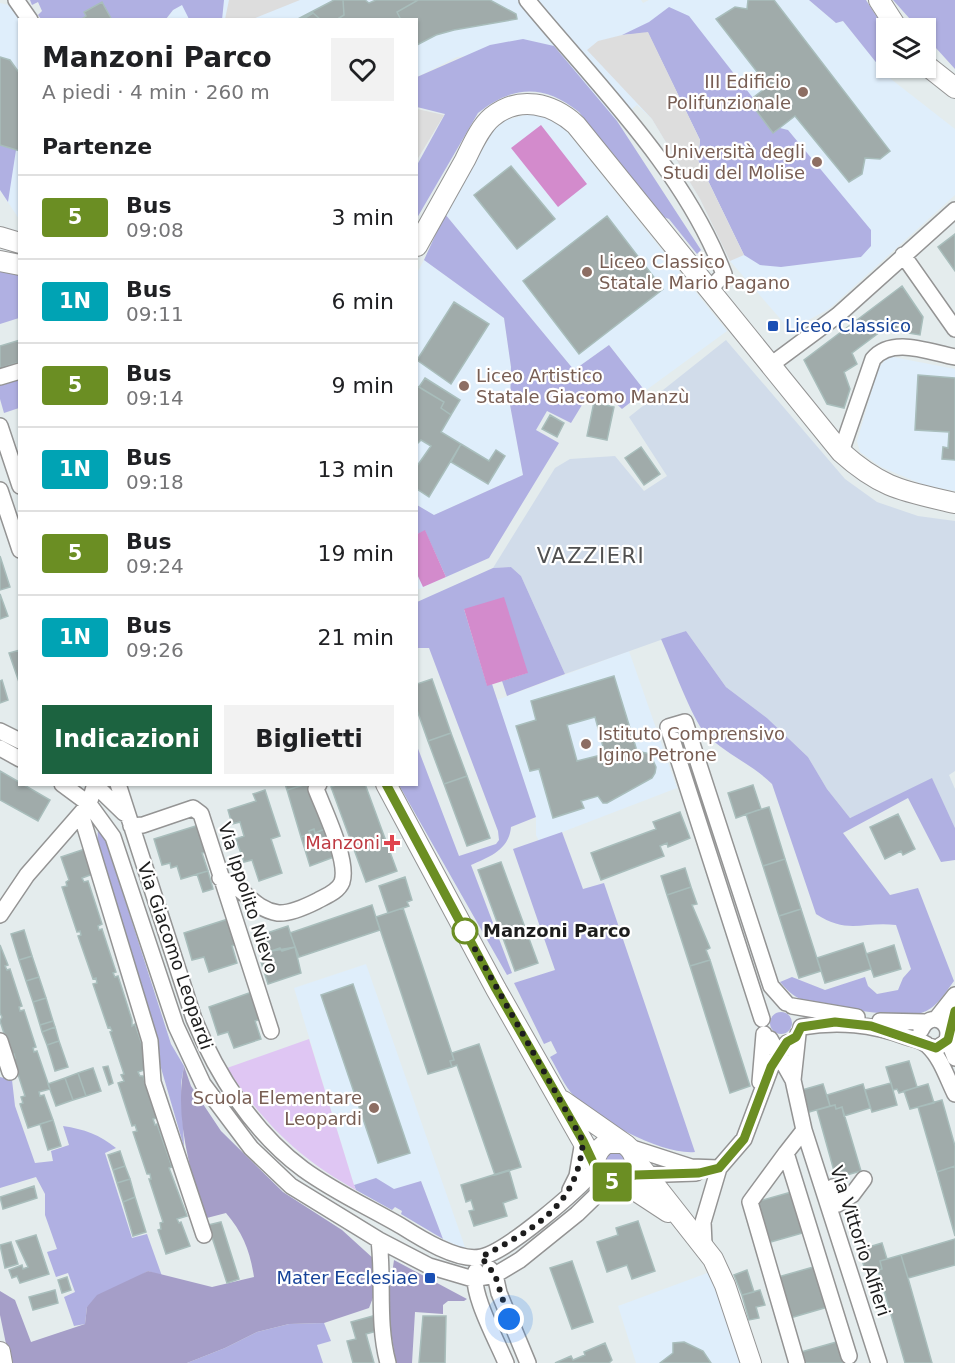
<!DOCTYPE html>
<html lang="it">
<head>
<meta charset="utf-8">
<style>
	:root { --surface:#fff; --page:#f2f2f2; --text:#202124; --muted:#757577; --line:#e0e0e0; --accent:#1c6340 }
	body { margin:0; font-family:"DejaVu Sans",sans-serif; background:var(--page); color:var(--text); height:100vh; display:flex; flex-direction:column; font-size:22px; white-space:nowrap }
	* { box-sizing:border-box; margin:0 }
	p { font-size:20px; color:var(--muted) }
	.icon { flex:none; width:33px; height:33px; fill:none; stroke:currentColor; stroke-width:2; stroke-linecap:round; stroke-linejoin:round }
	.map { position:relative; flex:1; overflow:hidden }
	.panel { position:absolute; left:18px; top:18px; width:400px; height:768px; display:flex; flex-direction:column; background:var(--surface); border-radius:0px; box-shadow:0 2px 4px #0004 }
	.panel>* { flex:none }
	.badge { padding:0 12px; border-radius:4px; font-size:21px; line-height:39px }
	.controls { position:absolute; left:876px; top:18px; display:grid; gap:12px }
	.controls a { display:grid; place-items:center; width:60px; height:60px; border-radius:0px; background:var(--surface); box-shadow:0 2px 4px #0004; font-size:30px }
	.you { position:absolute; width:30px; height:30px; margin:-15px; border:4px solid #fff; border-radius:50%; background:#1a73e8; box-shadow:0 0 0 9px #1a73e833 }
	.map>.badge { position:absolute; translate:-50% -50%; box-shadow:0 0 0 3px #fff }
	h2 { padding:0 24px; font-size:22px; line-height:54px }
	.round { display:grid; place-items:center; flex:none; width:63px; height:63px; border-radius:0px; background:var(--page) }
	.headline { display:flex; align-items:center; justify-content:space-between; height:102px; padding:0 24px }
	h1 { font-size:28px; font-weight:700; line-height:45px }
	.cta { display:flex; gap:12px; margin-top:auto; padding:12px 24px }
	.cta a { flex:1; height:69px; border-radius:0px; background:var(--accent); color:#fff; font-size:24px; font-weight:700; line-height:69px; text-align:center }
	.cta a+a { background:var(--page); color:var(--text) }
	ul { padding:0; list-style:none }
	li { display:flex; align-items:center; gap:18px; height:84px; padding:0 24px; border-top:2px solid var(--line) }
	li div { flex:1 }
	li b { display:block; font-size:22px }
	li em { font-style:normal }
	li .badge { min-width:66px; font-weight:700; text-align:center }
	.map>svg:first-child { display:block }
</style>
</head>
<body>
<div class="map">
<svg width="955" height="1363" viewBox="0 0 955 1363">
	<rect width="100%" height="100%" fill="#e4eced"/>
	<path fill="#dfeefb" d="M190,0H641L643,3L649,0H809L836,23L843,21L887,76L955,129V195L829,309L790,330L730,261L700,199L652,119L637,105L617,121L554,46L457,57L417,77V20H166L173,10Z
		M0,3L8,5L22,19L20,20L19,219L0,190Z
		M533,113L548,117L564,128L727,331L645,391L609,345L574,370L445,214L493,131L506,120Z
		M424,260L504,318L511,367L510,405L523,475L434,515L459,571L417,590V522L433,515L417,505V273Z
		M888,356L955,369V491L924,485L881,467L860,452L857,441L878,369Z
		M629,651L677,788L539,841L536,835V817L497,700Z
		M366,964L466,1250L443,1239L421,1181L394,1190L376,1178L354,1185L294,988Z
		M710,1272L741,1363H636L618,1306Z"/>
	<path fill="#d1dcea" d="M726,340L845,479L877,502L918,516L955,521V771L949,775L955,789V828L932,779L850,818L827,789L808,757L767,718L726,687L686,631L565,674L521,576L511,567L493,568L555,468L570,459L615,456L644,491L667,476L629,417Z"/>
	<path fill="#b0b0e2" d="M30,0H224L222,20L189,19L182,5L173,10L166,19H41L38,15L42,11L38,2L32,5Z
		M809,0H866L886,31V68H896L887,76L843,21L836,23Z
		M893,0H955V69L926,37V28H918Z
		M669,7L689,16L753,98L749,101L773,133L780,128L788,130L871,230V246L861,257L781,267L760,265L744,255L698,160L700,140L648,33L622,35L649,22Z
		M523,39L554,46L617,121L701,250L697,254L669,219L661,216L579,112C544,84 513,85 478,113L417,218V165L445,114L417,107V77L490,45Z
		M0,145L16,150L8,202L0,190Z
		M445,214L574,370L609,345L645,391L622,409L603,391L585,400L571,423L547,411L536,430L559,443L489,558L446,577L425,531L417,534V505L434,515L523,475L510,405L511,367L504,318L424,260Z
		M0,269L20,272L19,318L0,324Z
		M19,374V408L4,413L0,399V380Z
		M511,567L521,576L565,674L507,696L502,681L527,673L464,609L487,685L492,684L536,817L511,827C509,850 489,857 471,865L512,973L507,975L399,785L417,784V746L459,856L496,844L499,840L498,831L429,648H417V602L493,568Z
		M686,631L726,687L767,718L808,757L827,789L850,818L932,778L955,828V860L941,862L908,798L843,833L890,895L918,888L954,981C945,993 936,1009 921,1013C905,1019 819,1006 802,1000C793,996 786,989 780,982L792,977L825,990L865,977L868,986L877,994L898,990L903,978L911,969L896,925C863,921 848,935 816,914L772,784C752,764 725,754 705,733C693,721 670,659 661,639Z
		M102,828L171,1044L184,1066L181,1083L184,1147L97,848L98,829Z
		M562,832L583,889L604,883L695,1152C662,1155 597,1120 575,1097C564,1086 558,1070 550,1057L557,1053L551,1041L544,1044L514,983L555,970L513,849Z
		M770 1023a11 11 0 1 1 22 0a11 11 0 1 1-22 0Z
		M0,1077L12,1080L15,1106L35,1163L53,1161L51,1151L69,1145L63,1126C84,1129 100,1135 116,1148L105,1153L132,1238L147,1234L162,1276L148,1271L87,1307L85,1324L74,1326L64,1297L75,1292L68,1273L56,1277L47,1252L57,1249L45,1215V1194L36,1177L0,1188Z
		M618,1151L624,1155L626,1165L619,1173L607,1171L604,1160L611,1152Z
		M376,1178L394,1189L421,1181L443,1239L401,1214L402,1211L395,1207L392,1210L356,1190L354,1185Z
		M324,1323L331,1341L317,1345L323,1363H187L225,1348L257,1332L289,1324Z"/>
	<path fill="#a59ec8" d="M184,1066L191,1086L221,1131L283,1192L342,1230L375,1260L374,1295L369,1308L324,1323L289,1324L257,1332L225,1348L187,1363H10L0,1315V1291L15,1300L31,1342L85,1324L87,1307L97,1295L148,1271L212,1287L254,1277C250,1251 243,1233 226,1213L203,1219C191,1168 174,1119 184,1066Z
		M394,1260L467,1299L464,1301H448L443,1305V1314L415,1312L412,1363H396L387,1308Z"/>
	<path fill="#dfc6f3" d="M309,1039L354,1185L356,1190C298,1158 263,1123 227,1068Z"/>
	<path fill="#d38bcc" d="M541,125L587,184L558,207L511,148Z
		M425,530L446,577L423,587L417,574V534Z
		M504,597L528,673L487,686L464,609Z"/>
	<path fill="#ddd" d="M229,0H300L253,19H225Z
		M648,32L700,140L698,160L744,255L730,261L700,199L652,119L587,50L598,41L622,35Z
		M417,109L444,115L417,160Z"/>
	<path fill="#a0abaa" stroke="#a8bdbb" stroke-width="1.5" fill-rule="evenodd" d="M334,0H343L344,15L336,20H321L313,13L302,20H296Z
		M343,0H365L369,3L376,0H418L397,12L401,20H336L344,15Z
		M418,0H490L516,14L517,19L454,30L436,35L417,45V19L401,20L397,12Z
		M748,0H774L890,151L880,159L865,158L862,174L849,182L795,116L773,133L749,101L768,86L716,19L735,7L747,9Z
		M102,2L112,20H80L86,16L84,12Z
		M313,13L321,20H302V18Z
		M0,57L10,60L20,74V151L0,145Z
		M511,166L555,219L517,249L474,195Z
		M607,216L663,289L579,354L523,281Z
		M955,234V271L938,247Z
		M902,286L923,317L920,335L884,329L852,353L857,364L844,372L850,389L844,408L827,404L804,360Z
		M454,302L489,324L451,384L417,360Z
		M20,340V362L0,368V346Z
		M918,375L955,378V460L942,459L943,447L948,448L949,432L915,430Z
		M425,378L460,400L451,415L441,408L444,402L419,387Z
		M417,386L444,402L441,408L451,415L441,432L461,444L429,497L417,489V466L431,446L421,440L417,444Z
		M594,402L614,407L607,440L587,436Z
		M550,415L564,423L557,437L542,429Z
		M461,444L489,461L496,450L505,456L488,484L451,462Z
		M641,447L660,474L644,485L625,458Z
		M0,556L10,587L0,590Z
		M0,594L8,616L0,619Z
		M20,650V685L9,653Z
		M614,676L637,751L650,754L656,767L655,773L652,778L607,803H603L598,796L581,801L584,808L553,818L539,769L530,771L516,726L536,720L531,701ZM595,717L605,754L577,761L567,725Z
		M432,679L451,733L428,741L417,710V684Z
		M2,680L8,700L0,703V681Z
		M451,733L467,776L444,784L428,741Z
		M0,771L50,800L38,821L0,800Z
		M467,776L490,838L467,846L444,784Z
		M285,784H304V785L287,790Z
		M307,784L325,829L315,833L314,829L309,831L310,834L301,837L287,790Z
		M338,784H365L397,871L366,882L331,787Z
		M753,785L761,809L736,818L728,793Z
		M265,790L280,836L271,839L282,873L259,881L252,860L244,862L236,839L244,836L240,822L232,824L228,810L256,801L253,794Z
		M769,807L785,859L763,866L746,814Z
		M680,812L690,838L668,847L667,843L660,846L664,856L601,880L591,853L656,829L653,822Z
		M898,814L915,849L903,855L901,851L885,859L870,827Z
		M199,825L207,852L202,853L208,871L181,879L177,866L171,868L170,863L162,865L154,839Z
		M314,829L315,833L325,829L334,857L310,866L301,837L310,834L309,831Z
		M85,849L93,874L82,878L84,882L88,881L102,924L98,926L99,930L102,929L116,972L113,973L115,977L118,976L132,1020V1026L135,1024L150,1068L138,1072L140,1076H143L157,1118L153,1119L155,1125L157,1124L172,1167L169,1168L187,1216L177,1219L179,1223L181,1222L190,1246L166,1254L158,1230L161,1229L160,1223L163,1222L149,1179H151L150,1174H147L133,1132L137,1131L135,1125L132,1126L118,1083L124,1081L121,1075L124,1074L110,1032L112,1031L110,1027L108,1028L93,984L97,983L96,978L93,979L78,936L81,935L80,931L77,932L62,887L67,886L66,882L69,880L61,857Z
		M785,859L801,909L779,916L763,866Z
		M501,862L538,963L515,971L478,870Z
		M685,868L691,887L667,895L661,876Z
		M208,871L213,889L203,892L197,874Z
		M405,877L412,900L407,902L409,906L388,913L379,886Z
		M691,887L697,904L692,905L710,948L706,950L710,960L690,966L667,895Z
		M372,905L380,930L299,957L290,933Z
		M403,908L454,1060L450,1061L452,1067L428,1074L376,917Z
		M801,909L821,971L799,978L779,916Z
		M228,919L236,944L232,946L237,963L209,972L204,957L192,960L184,933Z
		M288,926L295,947L267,952L261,935Z
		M24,930L32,956L19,960L11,934Z
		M863,943L871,969L825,983L817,958Z
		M0,945L8,965L5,966L7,970L10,969L22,1006L19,1007L20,1011L24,1010L36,1047L33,1048L34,1052L37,1051L50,1089L39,1092L40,1096L44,1095L53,1120L28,1128L20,1104L23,1103L21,1097L25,1096L13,1059L15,1058L14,1054L11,1055L0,1021L2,1017L0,1013Z
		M894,945L901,969L874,977L866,954Z
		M295,947L301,973L268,984L261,962L266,960L263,954L280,948L282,951Z
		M32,956L39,977L26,981L19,960Z
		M710,960L750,1086L730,1093L690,966Z
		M39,977L46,998L33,1002L26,981Z
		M353,984L410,1153L378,1163L321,995Z
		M252,992L261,1019L255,1021L261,1039L234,1048L228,1032L218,1035L209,1007Z
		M46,998L53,1021L40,1025L33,1002Z
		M53,1021L55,1027L42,1032L40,1025Z
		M55,1027L59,1041L47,1045L42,1032Z
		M59,1041L68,1067L55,1071L47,1045Z
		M479,1044L521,1167L495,1175L457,1065L452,1067L450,1061L454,1060L452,1053Z
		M909,1061L917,1087L899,1093L897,1089L893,1090L886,1067Z
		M108,1066L113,1083L109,1085L103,1067Z
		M93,1068L101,1091L86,1096L78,1073Z
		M78,1073L86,1096L73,1100L65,1078Z
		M65,1078L73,1100L56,1106L48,1084Z
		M891,1083L897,1105L872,1112L865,1090Z
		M823,1084L830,1106L809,1112L802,1090Z
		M863,1084L870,1108L844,1116L842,1107L836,1109L835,1105L830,1106L827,1095Z
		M928,1084L934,1103L910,1109L904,1091Z
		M942,1100L955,1146V1166L937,1172L918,1107Z
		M835,1105L836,1109L842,1107L861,1171L836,1178L817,1110Z
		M53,1120L61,1146L48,1150L40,1124Z
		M120,1151L125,1166L113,1170L108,1155Z
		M125,1166L130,1179L117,1183L113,1170Z
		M955,1166V1236L937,1172Z
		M509,1170L517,1198L503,1203L507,1216L474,1226L469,1211L474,1210L471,1200L466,1202L461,1185Z
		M130,1179L135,1197L123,1202L117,1183Z
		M34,1186L37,1198L3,1209L0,1197Z
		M795,1191L806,1232L767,1243L756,1202Z
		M135,1197L146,1232L133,1236L123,1202Z
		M638,1221L655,1271L632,1279L627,1265L607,1272L597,1242L618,1235L616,1228Z
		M221,1222L239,1279L227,1283L208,1225Z
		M36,1235L49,1274L20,1283L17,1276L12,1278L9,1270L22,1265L23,1269L28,1267L16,1241Z
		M955,1239V1265L908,1278L901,1255Z
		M11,1242L18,1264L5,1268L0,1245Z
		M882,1243L887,1259L880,1261L882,1269L866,1273L859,1250Z
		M901,1255L908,1278L932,1363H905L878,1270L882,1269L880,1261Z
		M572,1261L593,1322L572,1329L550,1268Z
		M817,1266L828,1307L790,1318L778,1277Z
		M747,1270L754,1292L742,1295L734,1275Z
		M67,1277L71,1290L62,1293L58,1280Z
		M55,1290L58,1303L33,1310L29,1297Z
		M760,1290L765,1305L756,1307L759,1318L749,1320L742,1295Z
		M373,1316L377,1331L366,1334L374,1363H353L347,1341L356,1339L351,1322Z
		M423,1316H446L445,1363H419Z
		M840,1341L846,1363H804L801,1352Z
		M684,1342L703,1351L711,1363H660L673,1353V1343Z
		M605,1343L612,1360L609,1363H555L571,1356L573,1360L585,1355L584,1352Z"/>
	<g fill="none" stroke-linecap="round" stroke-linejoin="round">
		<g stroke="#949494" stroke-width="18">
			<path id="minor" d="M16,0L30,20
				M527,0C597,85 684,169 724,274L711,288
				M903,255L955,329
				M772,364L838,315L955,210
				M0,377L20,371
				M0,426L20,486
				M841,452L873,359C892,336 929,352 955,357
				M0,490L20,550
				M0,731L20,741
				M0,748L20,759
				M62,784L89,804L113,837L176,1026L203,1084L251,1148L291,1186L379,1240L429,1266L473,1279L495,1275L520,1260L577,1214L610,1182
				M94,784L124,813
				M118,784L194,1019C217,1075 253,1132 303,1169C333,1191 368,1207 401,1226C420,1238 458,1262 481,1257C507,1252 578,1190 596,1169
				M81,814L150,1041L153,1082L204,1235
				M131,826L143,825L193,808L201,814L271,1031
				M220,878C243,885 252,909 278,913C290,914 307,906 317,901C326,896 338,892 342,882C349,861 324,810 316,789L319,784
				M0,915L27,875L89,804L95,784
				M792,1006L857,1017
				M762,1019L668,727L685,722L771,986L786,1003
				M936,1019L955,995
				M880,1021L925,1022
				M801,1027C839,1021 871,1024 907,1037C913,1039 922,1040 928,1046C941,1058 947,1078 955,1094
				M921,1030C930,1009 955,1022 946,1042L937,1048L928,1046
				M770,1039L793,1080L804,1130L879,1363
				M948,1040L955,1058
				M0,1041L10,1072
				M793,1080L798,1034
				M760,1082L764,1034
				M804,1130L786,1153L849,1356
				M629,1147L691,1167L719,1168
				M786,1153L750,1202L797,1363
				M639,1175L696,1173
				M833,1187L838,1204L852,1195L864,1179
				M570,1190L577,1176L583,1141
				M379,1240C384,1281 377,1322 388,1363
				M704,1244L703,1222L719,1168L744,1139L771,1067L787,1043
				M490,1269L495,1275L499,1293L528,1363
				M476,1271C469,1291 498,1343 506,1363"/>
		</g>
		<g stroke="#949494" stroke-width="22">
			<path id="tertiary" d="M879,0L897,28
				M926,65L955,88
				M0,237L20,243
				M417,246C433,217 449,189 465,160C472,146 480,127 492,117C519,95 552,103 576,125L841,452C882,489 904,491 955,503
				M0,261L20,265
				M386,784L496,989L595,1163
				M563,1101L626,1145C643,1159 634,1184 610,1182C592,1174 590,1154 607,1143H622
				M636,1161L713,1259L725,1285L751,1363
				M616,1182L636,1191L668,1212
				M0,1352L2,1363"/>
		</g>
		<use href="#minor" stroke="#fff" stroke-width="15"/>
		<use href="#tertiary" stroke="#fff" stroke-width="20"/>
	</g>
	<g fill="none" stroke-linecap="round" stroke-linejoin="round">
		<g stroke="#fff" stroke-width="14">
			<path id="line" d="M386,784L496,989L583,1141L598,1173L606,1180L616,1182L635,1175L699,1173L719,1168L744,1139L771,1067L787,1042L796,1037L801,1027L835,1022L871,1026L936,1048L948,1040L955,1011"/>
		</g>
		<use href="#line" stroke="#6b8e23" stroke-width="9"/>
		<path stroke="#1d1d1d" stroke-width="6" stroke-dasharray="0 10.8" d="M465,931L462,926L583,1141C578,1206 534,1229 481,1257L495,1275L509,1319"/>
	</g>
	<g fill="#8d6e63" stroke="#fff" stroke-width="2">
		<circle cx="803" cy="92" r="6"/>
		<circle cx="817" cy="162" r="6"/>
		<circle cx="587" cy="272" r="6"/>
		<circle cx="464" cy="386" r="6"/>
		<circle cx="586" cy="744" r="6"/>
		<circle cx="374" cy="1108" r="6"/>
	</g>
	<g fill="#1a4fb4" stroke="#fff" stroke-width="2">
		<rect x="767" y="320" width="12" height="12" rx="3"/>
		<rect x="424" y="1272" width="12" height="12" rx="3"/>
	</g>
	<path fill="#e0444e" stroke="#fff" stroke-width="2" d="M389 834h6v6h6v6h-6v6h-6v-6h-6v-6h6z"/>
	<circle fill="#fff" stroke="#6b8e23" stroke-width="3" cx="465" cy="931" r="12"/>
	<g text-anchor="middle" stroke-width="4.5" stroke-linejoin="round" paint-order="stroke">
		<g font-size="18" fill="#785e54" stroke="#fff" text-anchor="end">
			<text x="791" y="88">III Edificio<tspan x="791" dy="21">Polifunzionale</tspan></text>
			<text x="805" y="158">Università degli<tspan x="805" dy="21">Studi del Molise</tspan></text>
			<text x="599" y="268" text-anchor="start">Liceo Classico<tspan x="599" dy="21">Statale Mario Pagano</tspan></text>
			<text x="476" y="382" text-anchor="start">Liceo Artistico<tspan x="476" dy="21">Statale Giacomo Manzù</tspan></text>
			<text x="598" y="740" text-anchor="start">Istituto Comprensivo<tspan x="598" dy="21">Igino Petrone</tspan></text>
			<text x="362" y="1104">Scuola Elementare<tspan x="362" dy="21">Leopardi</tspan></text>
		</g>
		<g font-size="18" fill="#164399" stroke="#fff" text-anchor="start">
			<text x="785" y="332">Liceo Classico</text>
			<text x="418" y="1284" text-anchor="end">Mater Ecclesiae</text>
		</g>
		<g font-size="18" fill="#be3a42" stroke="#fff" text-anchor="end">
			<text x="380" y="849">Manzoni</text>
		</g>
		<g font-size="18" fill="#1d1d1d" stroke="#fff">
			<text transform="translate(248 898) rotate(72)" y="6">Via Ippolito Nievo</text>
			<text transform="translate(175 956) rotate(71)" y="6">Via Giacomo Leopardi</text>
			<text transform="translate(860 1241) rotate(72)" y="6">Via Vittorio Alfieri</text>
		</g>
		<g font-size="18" font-weight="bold" fill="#1d1d1d" stroke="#fff" text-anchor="start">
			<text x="483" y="937">Manzoni Parco</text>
		</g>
		<g font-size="21" letter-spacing="1.5" fill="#505050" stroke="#fff">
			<text x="591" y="563">VAZZIERI</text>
		</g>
	</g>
</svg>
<div class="controls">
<a><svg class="icon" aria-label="layers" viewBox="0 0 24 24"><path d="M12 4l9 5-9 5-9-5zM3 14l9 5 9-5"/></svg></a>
</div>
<div class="you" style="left:509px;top:1319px"></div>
<b class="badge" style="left:612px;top:1182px;background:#6b8e23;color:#fff">5</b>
<section class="panel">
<div class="headline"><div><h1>Manzoni Parco</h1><p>A piedi · 4 min · 260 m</p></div><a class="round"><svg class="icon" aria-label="heart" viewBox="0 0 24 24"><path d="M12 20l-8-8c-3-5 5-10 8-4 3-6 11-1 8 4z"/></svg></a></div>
<h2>Partenze</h2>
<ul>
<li><span class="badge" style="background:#6b8e23;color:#fff">5</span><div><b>Bus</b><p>09:08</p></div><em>3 min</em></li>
<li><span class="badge" style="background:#00a3b4;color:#fff">1N</span><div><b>Bus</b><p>09:11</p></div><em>6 min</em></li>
<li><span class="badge" style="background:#6b8e23;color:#fff">5</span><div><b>Bus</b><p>09:14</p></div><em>9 min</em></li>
<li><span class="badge" style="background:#00a3b4;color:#fff">1N</span><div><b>Bus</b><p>09:18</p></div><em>13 min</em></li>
<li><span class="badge" style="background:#6b8e23;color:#fff">5</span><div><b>Bus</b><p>09:24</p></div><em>19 min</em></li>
<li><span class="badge" style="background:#00a3b4;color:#fff">1N</span><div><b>Bus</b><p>09:26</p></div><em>21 min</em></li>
</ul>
<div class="cta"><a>Indicazioni</a><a>Biglietti</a></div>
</section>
</div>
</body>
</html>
